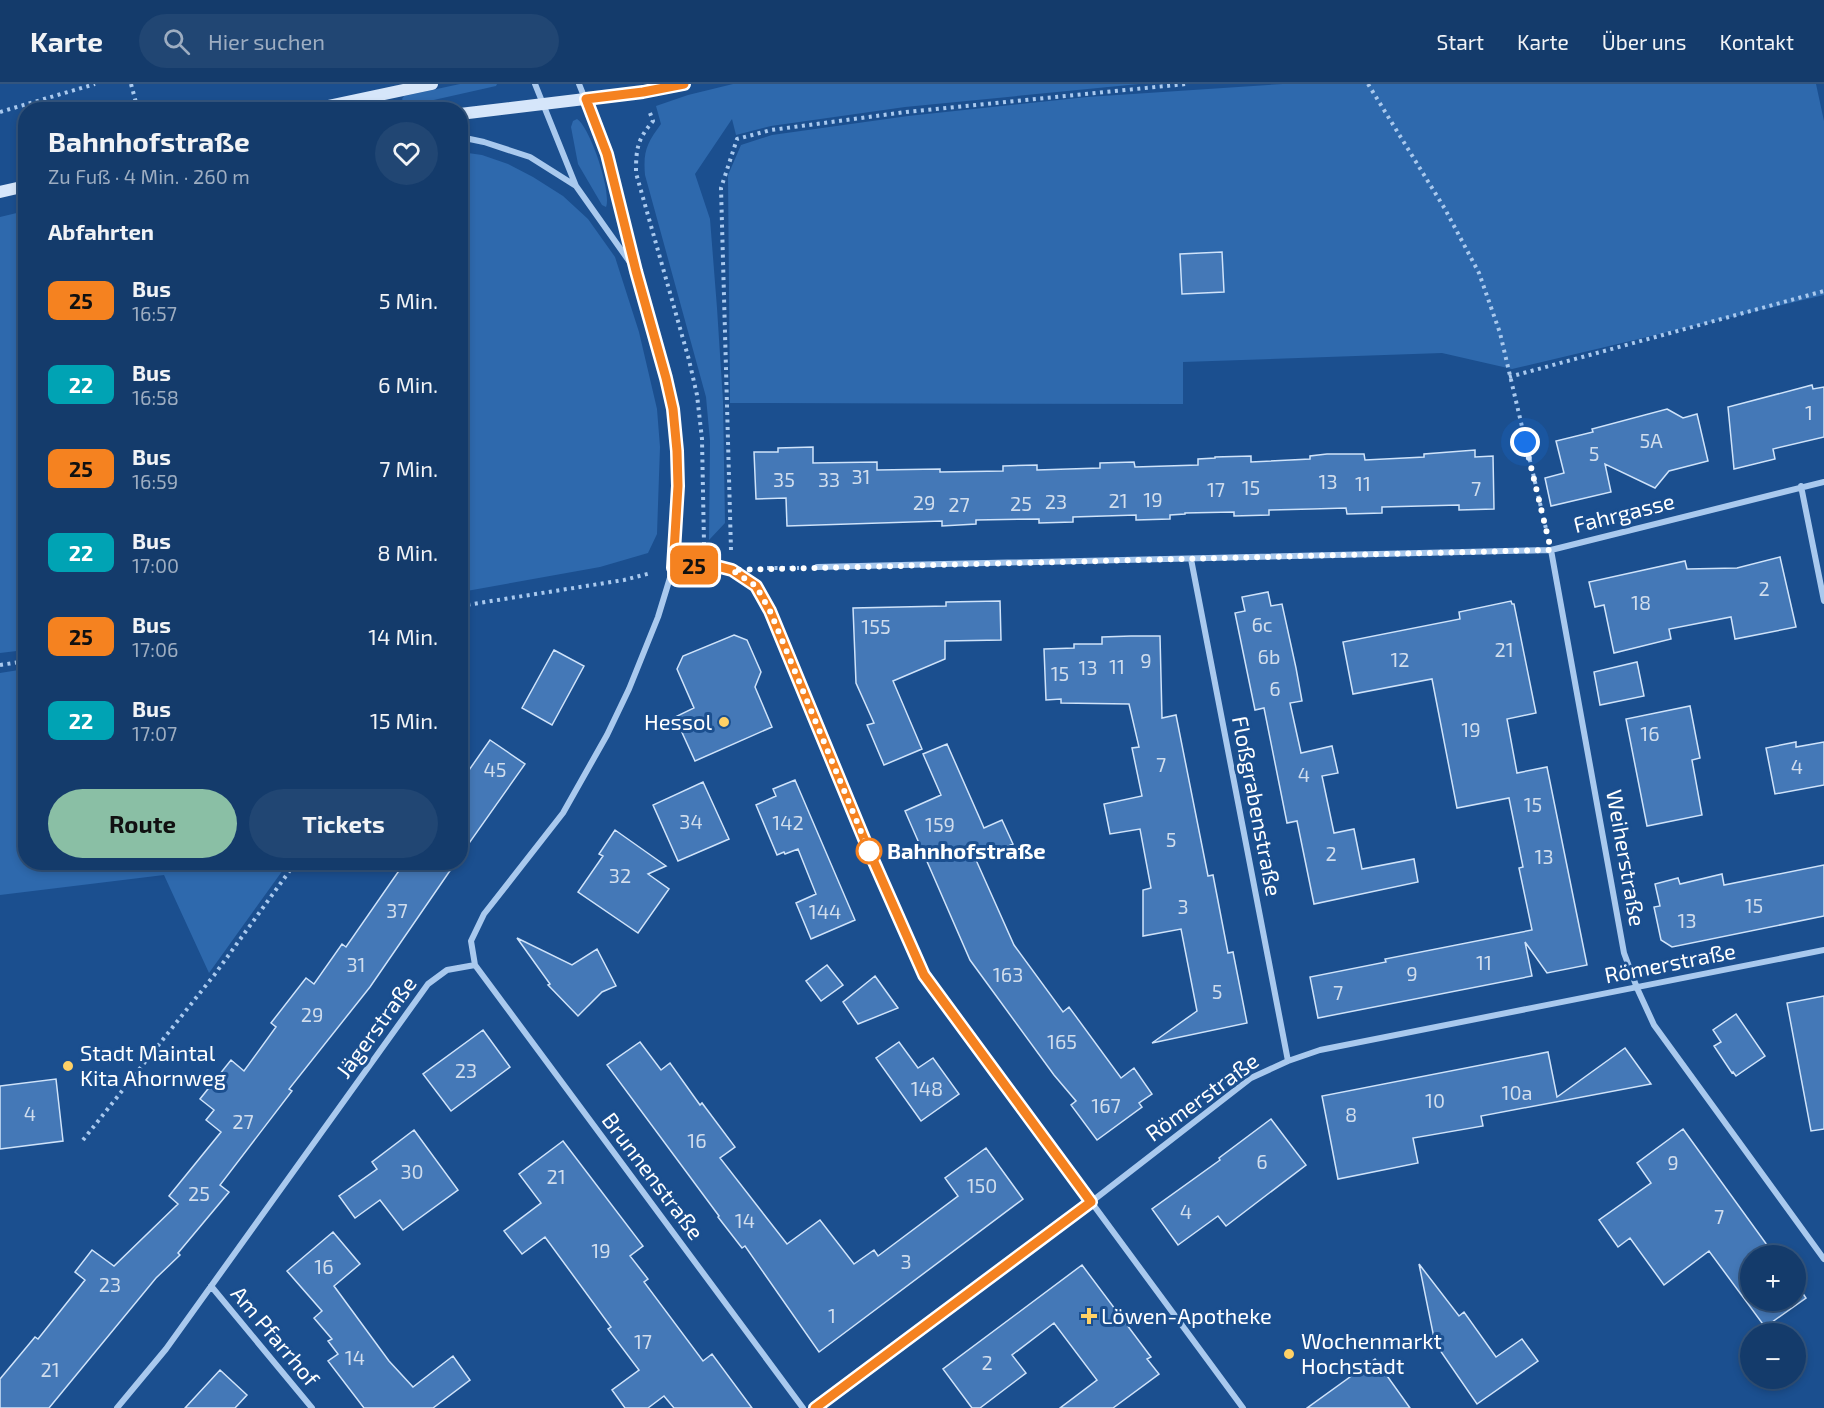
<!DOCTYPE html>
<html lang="de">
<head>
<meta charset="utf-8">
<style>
	:root { --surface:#143b6b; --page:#214673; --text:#f1f3f6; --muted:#9dadc1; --line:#33557e; --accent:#8abfa5 }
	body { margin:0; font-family:"Exo 2",sans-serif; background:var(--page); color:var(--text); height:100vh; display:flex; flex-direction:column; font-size:22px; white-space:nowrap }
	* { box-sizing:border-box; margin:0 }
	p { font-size:20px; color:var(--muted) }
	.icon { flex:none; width:33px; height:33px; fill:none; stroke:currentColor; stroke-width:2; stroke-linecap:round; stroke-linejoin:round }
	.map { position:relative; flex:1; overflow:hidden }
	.sheet { position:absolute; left:18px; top:18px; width:450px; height:768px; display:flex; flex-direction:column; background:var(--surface); border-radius:24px; box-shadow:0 3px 9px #0003,0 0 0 2px var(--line) }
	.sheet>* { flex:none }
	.badge { padding:0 12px; border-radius:9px; font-size:21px; line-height:39px }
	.fabs { position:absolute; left:1740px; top:1161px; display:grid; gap:12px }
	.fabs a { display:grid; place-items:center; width:66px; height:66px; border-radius:50%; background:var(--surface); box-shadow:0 3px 9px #0003,0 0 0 2px var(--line); font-size:30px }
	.you { position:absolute; width:30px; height:30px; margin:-15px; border:4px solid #fff; border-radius:50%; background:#1a73e8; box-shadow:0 0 0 9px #1a73e833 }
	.map>.badge { position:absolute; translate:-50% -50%; box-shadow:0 0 0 3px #fff }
	h2 { padding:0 30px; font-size:22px; line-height:54px }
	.round { display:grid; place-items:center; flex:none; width:63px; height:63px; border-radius:32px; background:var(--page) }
	.overview { display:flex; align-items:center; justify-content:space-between; height:102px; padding:0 30px }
	h1 { font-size:28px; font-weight:700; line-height:45px }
	.button { display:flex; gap:12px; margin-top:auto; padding:12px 30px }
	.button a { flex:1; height:69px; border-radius:36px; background:var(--accent); color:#111; font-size:24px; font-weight:700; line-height:69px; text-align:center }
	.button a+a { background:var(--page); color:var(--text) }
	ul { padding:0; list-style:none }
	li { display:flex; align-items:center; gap:18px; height:84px; padding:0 30px }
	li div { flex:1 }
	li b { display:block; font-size:22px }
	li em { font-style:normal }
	li .badge { min-width:66px; font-weight:700; text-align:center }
	header { display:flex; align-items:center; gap:36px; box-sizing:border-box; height:84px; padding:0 30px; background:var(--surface); border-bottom:2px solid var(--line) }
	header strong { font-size:28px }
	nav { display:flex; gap:33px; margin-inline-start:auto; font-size:21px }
	.search { width:420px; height:54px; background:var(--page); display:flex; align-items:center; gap:15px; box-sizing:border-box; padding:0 21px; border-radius:33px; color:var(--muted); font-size:22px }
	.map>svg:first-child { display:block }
</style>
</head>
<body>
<header>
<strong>Karte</strong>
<div class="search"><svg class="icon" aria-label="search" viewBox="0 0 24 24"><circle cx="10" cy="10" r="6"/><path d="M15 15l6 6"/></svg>Hier suchen</div>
<nav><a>Start</a><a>Karte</a><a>Über uns</a><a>Kontakt</a></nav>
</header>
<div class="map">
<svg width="1824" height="1324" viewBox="0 0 1824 1324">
	<rect width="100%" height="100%" fill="#1b4f8f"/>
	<path fill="#2e69ad" d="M460,0H497L496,2L407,22L402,15L404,12Z
		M733,0H1139L905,23L771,42L736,51L732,35L695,90L710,135L717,224L723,317L725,439L709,456L710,357L706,313L645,91C643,67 647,59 661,40L656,22L688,11Z
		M1283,0H1816L1824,37V211L1512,285L1442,269L1183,278V320L730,319L728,91L741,61L772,51L908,32L1087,13Z
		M577,35C590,43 612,108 606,123L602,121L578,80L571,43L573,37Z
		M461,68L482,71L508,80L533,93L563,112L588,135L615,173L639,248L657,325L660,363L657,450L648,469L600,483L461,508Z
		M25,127V566L0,569V133Z
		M25,585L26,778L288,779L209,889L164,791L0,811V589Z"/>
	<path fill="#4478b7" stroke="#cfe3fa" stroke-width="1.5" d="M1222,168L1224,208L1182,210L1180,170Z
		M1812,301L1813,305L1824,303V353L1773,365L1775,375L1734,385L1728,323Z
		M1667,325L1683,334L1697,330L1708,377L1669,387L1655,404L1605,380L1611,408L1551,422L1545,394L1564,389L1556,357L1593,348L1592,345Z
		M813,363V379L877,378V386L940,385V388L1003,387V382L1037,381V386L1100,384V379L1134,378L1135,383L1198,381V375L1215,374V373L1251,372V378L1310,375V372L1327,370H1364L1365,376L1424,373V370L1475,366V373L1493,372L1494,425L1459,426V421L1382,423V429L1347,430L1346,424L1312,425L1269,426V431L1234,432V428L1185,429V430L1170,431V435L1136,436V431L1073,433V438L1039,439V435L976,436V440L942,442V437L787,442L786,414L756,415L754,368H778V364Z
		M1780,473L1796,543L1735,555L1731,533L1669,545L1671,555L1614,569L1604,521L1595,523L1589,498L1685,477L1687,485L1737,484Z
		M1268,508L1271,522L1282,520L1296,584L1302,617L1290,619L1301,669L1332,662L1338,689L1322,692L1334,749L1354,745L1362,785L1414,775L1418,798L1314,820L1297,737L1287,739L1264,624L1255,626L1235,529L1245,527L1242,513Z
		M1000,517L1001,556L945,557V575L893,597L922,665L884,681L867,641L874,639L856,599L853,524L946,522V518Z
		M1511,517L1512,520H1514L1536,629L1507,635L1517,689L1547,683L1587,881L1547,889L1525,858L1532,892L1318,934L1310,893L1386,878L1385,875L1532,846L1519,784L1523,783L1509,714L1457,724L1432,595L1353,610L1343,558L1460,535L1459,528Z
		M734,551L747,556L761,588L755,603L772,643L695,677L675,633L694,624L677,585L683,572Z
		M1131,552H1160L1162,634L1176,631L1208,792L1213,791L1228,869L1233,868L1247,939L1152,959L1197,927L1181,845L1143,852V806L1151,804L1140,745L1110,750L1104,720L1142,712L1132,664L1139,663L1129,620L1061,619V615L1046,616L1044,565L1074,564V560H1102V553Z
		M554,566L584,582L552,641L522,624Z
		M1637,578L1644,612L1600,621L1594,588Z
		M1690,622L1700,674L1692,676L1702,731L1647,742L1626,635Z
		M490,656L525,680L460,772V699Z
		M1796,658V663L1824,658V701L1775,710L1766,664Z
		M947,660L984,744L1002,736L1013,760L976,776L1014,861L1063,928L1069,923L1121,994L1134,984L1152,1010L1139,1019L1142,1023L1097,1056L1071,1021L1076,1017L1054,991L970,876L905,727L941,711L923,670Z
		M795,696L855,836L811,855L796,819L816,810L798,765L785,770L784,768L777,771L756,721L776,712L773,705Z
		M703,698L729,755L678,777L653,721Z
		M615,746L666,782L648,790L669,805L638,849L578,808L603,772L599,770Z
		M405,778H456L370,903L289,1005L292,1007L220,1101L229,1108L178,1169L180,1171L156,1194L49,1324H0V1295L35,1253L38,1255L85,1196L75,1188L92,1166L114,1182L178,1120L169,1112L221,1048L206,1036L214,1026L200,1015L231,976L244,987L276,943L271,939L306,894L314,900L342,860L346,863Z
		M1824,781V832L1672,863L1661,856L1654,823L1660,822L1655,800L1678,794L1680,800L1722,790L1724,801Z
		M517,854L572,881L597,865L616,902L602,908L578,932L548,901L550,900Z
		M827,881L843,901L821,917L806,897Z
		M875,892L898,924L858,940L843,918Z
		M1824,912V1045L1811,1047L1787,919Z
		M1736,930L1765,972L1736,992L1733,988L1732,989L1714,962L1721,958L1713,946Z
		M483,946L510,983L451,1027L423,990Z
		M640,958L661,986L670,979L700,1021L702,1019L735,1063L720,1074L787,1160L820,1136L854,1180L874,1166L878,1172L958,1112L945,1094L986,1064L1023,1115L819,1268L745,1162L742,1164L718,1133L719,1132L607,981Z
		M899,958L918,984L933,974L959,1010L921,1037L876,974Z
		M1625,964L1651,1000L1481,1032L1483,1042L1413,1054L1418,1079L1338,1095L1322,1012L1548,968L1557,1013Z
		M56,995L63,1057L0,1065V1002Z
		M1271,1035L1306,1081L1226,1142L1218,1132L1178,1161L1152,1125L1220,1076L1219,1074Z
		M1683,1045L1775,1172H1750V1216H1796V1199L1806,1214L1765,1243L1709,1167L1664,1201L1630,1154L1618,1163L1599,1136L1651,1099L1637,1079Z
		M414,1046L458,1106L403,1146L380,1116L355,1134L339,1112L377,1085L372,1078Z
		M563,1057L643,1162L630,1172L648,1195L644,1198L703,1277L712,1270L752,1324H674L664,1312L648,1324H625L612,1306L639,1286L608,1245L611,1243L545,1153L522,1170L504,1147L541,1119L519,1090Z
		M333,1148L360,1180L334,1202L389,1277L413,1303L453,1272L470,1296L433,1324H364L328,1277L338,1270L328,1257L332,1255L314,1234L322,1227L287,1187Z
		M1419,1180L1459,1232L1464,1228L1496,1273L1522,1255L1538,1277L1477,1320L1435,1259Z
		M1082,1181L1151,1273L1147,1275L1159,1290L1113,1324H1060L1097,1296L1054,1239L1012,1271L1026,1289L980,1324H972L943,1285Z
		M1375,1275L1410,1324H1307Z
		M220,1286L247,1311L235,1324H185Z"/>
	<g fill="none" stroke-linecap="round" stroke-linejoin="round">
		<path stroke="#a9c9ee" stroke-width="4" stroke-dasharray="3 4.5" stroke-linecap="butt" d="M131,0L138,26
			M1368,0L1445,125L1479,189L1500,249L1547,449
			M0,28L95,0
			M650,29L653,37C637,56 636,65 636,89L689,276L697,311L702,355L704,460
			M1509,293L1824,207
			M731,466L721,104L737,55L771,46L906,28L1186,0
			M767,484H799
			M460,522L624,496L651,489
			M0,581L26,577
			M83,1056L215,890L296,778"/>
		<path stroke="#a9c9ee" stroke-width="6" d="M535,0L576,102L634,184
			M579,0L607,70L636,187L666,294L673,325L677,367L678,402L673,484L658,533L629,605L607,651L563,729L484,830L471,857L475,881L803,1324
			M460,53L484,58L530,73L576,102
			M1801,402L1824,517
			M1551,466L1624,869L1637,904L1654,941L1824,1175
			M1191,475L1288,977
			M817,483L1551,466L1824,398
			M673,484L705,479L732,486L757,502L770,527L867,762L924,891L1243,1324
			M211,1202L312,1324
			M117,1324L166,1265L428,900L447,886L475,881
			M815,1324L1091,1118L1251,994L1288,977L1320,966L1824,866"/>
		<path stroke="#d6e6fa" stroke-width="12" d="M309,26L432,0
			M460,30L643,8L684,0
			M0,108L26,102"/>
	</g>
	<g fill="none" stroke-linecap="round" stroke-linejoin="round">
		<g stroke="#fff" stroke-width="14">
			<path id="line" d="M684,0L643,8L586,15L607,70L636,187L666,294L673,325L677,367L678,402L673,484L705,479L732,486L756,502L770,527L867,762L924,891L1091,1118L815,1324"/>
		</g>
		<use href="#line" stroke="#f58220" stroke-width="9"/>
		<path stroke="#fff" stroke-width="6" stroke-dasharray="0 10.8" d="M869,767L770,527L756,502L732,486L1551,466L1525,358"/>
	</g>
	<g fill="#ffd166" stroke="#1b4f8f" stroke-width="2">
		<circle cx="724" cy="638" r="6"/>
		<circle cx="68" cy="982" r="6"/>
		<path d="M1086 1223h6v6h6v6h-6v6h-6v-6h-6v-6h6z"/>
		<circle cx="1289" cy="1270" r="6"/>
	</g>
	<circle fill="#fff" stroke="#f58220" stroke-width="3" cx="869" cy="767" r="12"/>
	<g text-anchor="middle" stroke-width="6" stroke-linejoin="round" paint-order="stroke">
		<g font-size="20" fill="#d0dded">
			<text x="1809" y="336">1</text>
			<text x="1651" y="364">5A</text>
			<text x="1594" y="377">5</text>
			<text x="861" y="400">31</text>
			<text x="784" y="403">35</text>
			<text x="829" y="403">33</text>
			<text x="1328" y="405">13</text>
			<text x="1363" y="407">11</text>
			<text x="1251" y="411">15</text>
			<text x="1476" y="412">7</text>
			<text x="1216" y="413">17</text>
			<text x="1153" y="423">19</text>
			<text x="1118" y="424">21</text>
			<text x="1056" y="425">23</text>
			<text x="924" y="426">29</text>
			<text x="1021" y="427">25</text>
			<text x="959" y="428">27</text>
			<text x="1764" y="512">2</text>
			<text x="1641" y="526">18</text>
			<text x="1262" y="548">6c</text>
			<text x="876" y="550">155</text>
			<text x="1504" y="573">21</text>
			<text x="1269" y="580">6b</text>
			<text x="1400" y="583">12</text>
			<text x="1146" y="584">9</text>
			<text x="1117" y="590">11</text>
			<text x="1088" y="591">13</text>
			<text x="1060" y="597">15</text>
			<text x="1275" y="612">6</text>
			<text x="1471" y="653">19</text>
			<text x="1650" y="657">16</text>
			<text x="1161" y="688">7</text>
			<text x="1797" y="690">4</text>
			<text x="495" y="693">45</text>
			<text x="1304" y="698">4</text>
			<text x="1533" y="728">15</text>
			<text x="691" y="745">34</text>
			<text x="788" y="746">142</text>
			<text x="940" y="748">159</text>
			<text x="1171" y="763">5</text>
			<text x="1331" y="777">2</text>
			<text x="1544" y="780">13</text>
			<text x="620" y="799">32</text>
			<text x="1754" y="829">15</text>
			<text x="1183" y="830">3</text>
			<text x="397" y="834">37</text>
			<text x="825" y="835">144</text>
			<text x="1687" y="844">13</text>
			<text x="1484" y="886">11</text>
			<text x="356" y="888">31</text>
			<text x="1412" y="897">9</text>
			<text x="1008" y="898">163</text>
			<text x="1217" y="915">5</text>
			<text x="1338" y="916">7</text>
			<text x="312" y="938">29</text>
			<text x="1062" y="965">165</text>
			<text x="466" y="994">23</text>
			<text x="927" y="1012">148</text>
			<text x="1517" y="1016">10a</text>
			<text x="1435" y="1024">10</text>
			<text x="1106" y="1029">167</text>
			<text x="30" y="1037">4</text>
			<text x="1351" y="1038">8</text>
			<text x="243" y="1045">27</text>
			<text x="697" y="1064">16</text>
			<text x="1262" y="1085">6</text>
			<text x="1673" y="1086">9</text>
			<text x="412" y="1095">30</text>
			<text x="556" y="1100">21</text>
			<text x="982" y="1109">150</text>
			<text x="199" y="1117">25</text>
			<text x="1186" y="1135">4</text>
			<text x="1719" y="1140">7</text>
			<text x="745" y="1144">14</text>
			<text x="601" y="1174">19</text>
			<text x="906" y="1185">3</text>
			<text x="324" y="1190">16</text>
			<text x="110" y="1208">23</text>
			<text x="832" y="1239">1</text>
			<text x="643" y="1265">17</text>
			<text x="355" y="1281">14</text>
			<text x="987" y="1286">2</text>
			<text x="50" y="1293">21</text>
		</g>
		<g font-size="22" fill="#fff" stroke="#1b4f8f">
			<text transform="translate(1624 429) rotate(-14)" y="8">Fahrgasse</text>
			<text transform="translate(1257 722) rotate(79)" y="8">Floßgrabenstraße</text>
			<text transform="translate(1626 774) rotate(80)" y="8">Weiherstraße</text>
			<text transform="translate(1670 879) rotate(-11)" y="8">Römerstraße</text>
			<text transform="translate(376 943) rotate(-54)" y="8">Jägerstraße</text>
			<text transform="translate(1202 1013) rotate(-36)" y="8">Römerstraße</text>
			<text transform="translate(653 1092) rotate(53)" y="8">Brunnenstraße</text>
			<text transform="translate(275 1252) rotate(50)" y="8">Am Pfarrhof</text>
		</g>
		<g font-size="22" fill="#fff" stroke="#1b4f8f" text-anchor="start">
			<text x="712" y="646" text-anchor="end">Hessol</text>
			<text x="80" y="977">Stadt Maintal<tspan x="80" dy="25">Kita Ahornweg</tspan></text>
			<text x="1101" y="1240">Löwen-Apotheke</text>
			<text x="1301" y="1265">Wochenmarkt<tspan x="1301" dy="25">Hochstadt</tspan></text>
		</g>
		<g font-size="22" font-weight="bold" fill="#fff" stroke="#1b4f8f" text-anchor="start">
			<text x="887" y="775">Bahnhofstraße</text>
		</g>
	</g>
</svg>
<div class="fabs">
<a>+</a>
<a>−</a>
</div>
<div class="you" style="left:1525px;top:358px"></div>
<b class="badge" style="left:694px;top:481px;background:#f58220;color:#111">25</b>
<section class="sheet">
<div class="overview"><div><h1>Bahnhofstraße</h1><p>Zu Fuß · 4 Min. · 260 m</p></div><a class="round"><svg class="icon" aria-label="heart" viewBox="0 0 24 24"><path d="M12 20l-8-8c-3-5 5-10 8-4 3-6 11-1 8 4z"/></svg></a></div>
<h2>Abfahrten</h2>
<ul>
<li><span class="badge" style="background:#f58220;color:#111">25</span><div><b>Bus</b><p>16:57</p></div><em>5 Min.</em></li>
<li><span class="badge" style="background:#00a3b4;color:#fff">22</span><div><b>Bus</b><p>16:58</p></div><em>6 Min.</em></li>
<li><span class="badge" style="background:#f58220;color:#111">25</span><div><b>Bus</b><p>16:59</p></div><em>7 Min.</em></li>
<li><span class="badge" style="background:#00a3b4;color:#fff">22</span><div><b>Bus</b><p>17:00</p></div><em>8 Min.</em></li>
<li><span class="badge" style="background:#f58220;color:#111">25</span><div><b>Bus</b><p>17:06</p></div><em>14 Min.</em></li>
<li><span class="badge" style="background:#00a3b4;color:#fff">22</span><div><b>Bus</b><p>17:07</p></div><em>15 Min.</em></li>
</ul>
<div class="button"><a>Route</a><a>Tickets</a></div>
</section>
</div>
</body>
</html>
